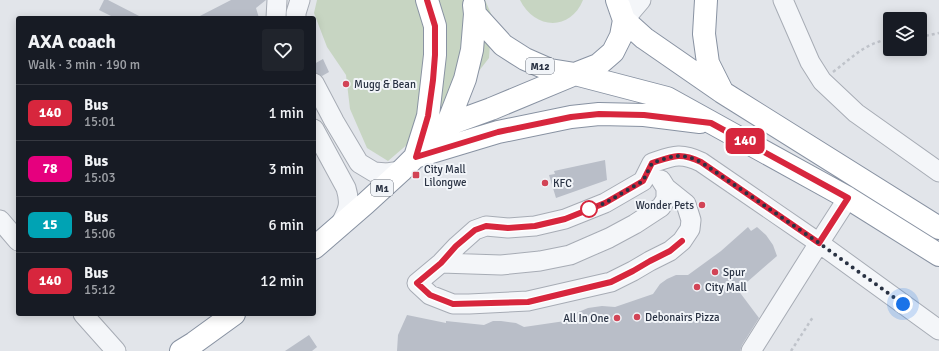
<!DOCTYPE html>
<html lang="en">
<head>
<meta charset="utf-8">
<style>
	:root { --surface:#171b24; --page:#20242c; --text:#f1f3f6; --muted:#9ea1a6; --line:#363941 }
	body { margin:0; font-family:Signika,sans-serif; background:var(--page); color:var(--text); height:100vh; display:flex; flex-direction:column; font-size:15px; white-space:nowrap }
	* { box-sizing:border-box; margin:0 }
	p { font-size:13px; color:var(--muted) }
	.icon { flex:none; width:22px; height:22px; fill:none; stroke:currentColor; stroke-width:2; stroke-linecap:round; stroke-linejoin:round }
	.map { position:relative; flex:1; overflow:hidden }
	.sheet { position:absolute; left:16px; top:16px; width:300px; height:300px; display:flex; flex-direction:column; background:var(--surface); border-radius:4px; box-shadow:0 2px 10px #0003 }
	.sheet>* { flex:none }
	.badge { padding:0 8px; border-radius:6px; font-size:14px; line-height:26px }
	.buttons { position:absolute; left:883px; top:12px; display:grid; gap:8px }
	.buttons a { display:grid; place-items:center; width:44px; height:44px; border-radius:4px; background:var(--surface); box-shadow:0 2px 10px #0003; font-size:20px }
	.you { position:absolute; width:20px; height:20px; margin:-10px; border:3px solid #fff; border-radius:50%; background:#1a73e8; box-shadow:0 0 0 6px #1a73e833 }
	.map>.badge { position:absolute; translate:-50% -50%; box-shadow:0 0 0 2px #fff }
	.round { display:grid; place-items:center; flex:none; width:42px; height:42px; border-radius:4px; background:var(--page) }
	.summary { display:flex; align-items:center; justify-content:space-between; height:68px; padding:0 12px }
	h1 { font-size:19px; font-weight:800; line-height:30px }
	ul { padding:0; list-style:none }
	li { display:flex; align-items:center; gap:12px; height:56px; padding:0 12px; border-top:1px solid var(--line) }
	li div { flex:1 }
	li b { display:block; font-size:15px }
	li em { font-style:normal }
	li .badge { min-width:44px; font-weight:700; text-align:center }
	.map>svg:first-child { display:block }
</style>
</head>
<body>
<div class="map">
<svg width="939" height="351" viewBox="0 0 939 351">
	<rect width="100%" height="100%" fill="#e2e5ea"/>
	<path fill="#c7d5c2" d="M317,0H485L492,16L489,58L451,107L388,161L367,148L350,109L346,75L327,47L314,13Z
		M520,0H583C570,32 534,29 520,0Z"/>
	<path fill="#b9bec8" d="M104,0H108L143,18H115L99,10Z
		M231,0H266L256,8L259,18H196Z
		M323,59L329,72L322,76L314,72V64Z
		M605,160L607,180L556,198L549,175L555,174L554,171Z
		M748,227L751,231L757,227L766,235L773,245L777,256L738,290L759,318L742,345L740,351H397L398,335L407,315L446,323V321L484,325L493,321H501L516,323L524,327L565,321L576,313L588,308L602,306L615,307L653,294L660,284L667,279L676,275H688L721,251Z
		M309,335L317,347L312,351H285Z"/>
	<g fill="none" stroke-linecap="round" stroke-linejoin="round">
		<g stroke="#a7acb5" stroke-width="21">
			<path id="minor" d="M783,0L810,62L822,81L856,113L939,172
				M276,18L277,0
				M296,18V13L300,0
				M624,20L641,0
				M314,83L334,121L359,163L374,172L387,173L401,171
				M314,129L346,188C351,205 348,210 340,225
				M666,188L686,204L691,220L690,229L682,241L670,251L650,261L633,271L611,282L528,301L469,304H453L430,295L417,283L441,263L457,246L475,230L486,226L508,228L535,226L565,219L605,203L643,181L652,163C673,156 680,152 701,162L819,243L848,198
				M0,220L18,241
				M441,263L501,265L540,261L570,255L609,238L635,224L661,207L666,199V188L661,180
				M83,314L116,351
				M751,351L819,243L939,330"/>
		</g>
		<g stroke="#8892a2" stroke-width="24">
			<path id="highway" d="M427,0L435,26V55L428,116L415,157L498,132L571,117L599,114L644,115L700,122
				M706,0L704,34L708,63L722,91
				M474,5L475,14L503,45L525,59L550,70L575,74L598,65L613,52L621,36L624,20L617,0
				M624,20L644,38L722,92L939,228
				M447,125L491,109L575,74L667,98L848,198L939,255
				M314,248L366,203L401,171L447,125L465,79L472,50L475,14
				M181,351L194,343L234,314"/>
		</g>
		<path stroke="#bfc3ca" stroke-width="2.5" stroke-dasharray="3 3" stroke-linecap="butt" d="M920,37L939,33
			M833,72C853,57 865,43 890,39
			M791,351L813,317"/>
		<use href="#minor" stroke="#f4f6f9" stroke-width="19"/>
		<use href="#highway" stroke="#fff" stroke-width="22"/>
	</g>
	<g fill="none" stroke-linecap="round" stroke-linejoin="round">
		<g stroke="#fff" stroke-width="9">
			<path id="line" d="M427,0L435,26V55L433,80L428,116L416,157L498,132L571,117L599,114L644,115L711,123L848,198L819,243L701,162C680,152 673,156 652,163L643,181L605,203L565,219L535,226L508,228L486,226L475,230L456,246L441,263L417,283L430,295L453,304L528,302L611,282L633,271L650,261L670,251L682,241"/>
		</g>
		<use href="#line" stroke="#d7263d" stroke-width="6"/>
		<path stroke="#293243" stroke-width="4" stroke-dasharray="0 7.2" d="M589,209L605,203L643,181L652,163C673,156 680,152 701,162L819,243L903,304"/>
	</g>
	<g fill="#d24456" stroke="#f1f4f8" stroke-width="1.5">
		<circle cx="346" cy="84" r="4"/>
		<rect x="412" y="171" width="8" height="8" rx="2"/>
		<circle cx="545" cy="183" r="4"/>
		<circle cx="702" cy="205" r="4"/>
		<circle cx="715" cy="272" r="4"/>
		<circle cx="697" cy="287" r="4"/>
		<circle cx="637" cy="317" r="4"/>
		<circle cx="617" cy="318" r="4"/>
	</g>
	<circle fill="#fff" stroke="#d7263d" stroke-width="2" cx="589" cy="209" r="8"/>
	<g text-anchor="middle" stroke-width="4" stroke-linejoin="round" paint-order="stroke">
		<g fill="#f1f4f8" stroke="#656c79" stroke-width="1">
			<rect x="526" y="58" width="28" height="16" rx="3"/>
			<rect x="371" y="180" width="22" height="16" rx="3"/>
		</g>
		<g font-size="10" font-weight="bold" fill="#293243">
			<text x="540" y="70">M12</text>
			<text x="382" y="192">M1</text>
		</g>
		<g font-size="11" fill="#293243" stroke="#f1f4f8" text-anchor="start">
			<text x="354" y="88">Mugg &amp; Bean</text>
			<text x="424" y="173">City Mall<tspan x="424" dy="13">Lilongwe</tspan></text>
			<text x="553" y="187">KFC</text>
			<text x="694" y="209" text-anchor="end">Wonder Pets</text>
			<text x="723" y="276">Spur</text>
			<text x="705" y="291">City Mall</text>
			<text x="645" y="321">Debonairs Pizza</text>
			<text x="609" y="322" text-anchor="end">All In One</text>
		</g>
	</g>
</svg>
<div class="buttons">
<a><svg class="icon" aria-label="layers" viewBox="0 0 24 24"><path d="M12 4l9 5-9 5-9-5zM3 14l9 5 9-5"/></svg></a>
</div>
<div class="you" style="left:903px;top:304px"></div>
<b class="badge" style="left:745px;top:141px;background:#d7263d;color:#fff">140</b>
<section class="sheet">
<div class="summary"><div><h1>AXA coach</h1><p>Walk · 3 min · 190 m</p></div><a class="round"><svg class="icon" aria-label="heart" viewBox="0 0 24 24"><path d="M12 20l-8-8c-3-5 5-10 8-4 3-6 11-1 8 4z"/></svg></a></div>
<ul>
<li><span class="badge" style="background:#d7263d;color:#fff">140</span><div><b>Bus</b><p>15:01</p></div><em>1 min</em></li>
<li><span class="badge" style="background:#e6007e;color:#fff">78</span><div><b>Bus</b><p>15:03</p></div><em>3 min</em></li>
<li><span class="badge" style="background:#00a3b4;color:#fff">15</span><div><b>Bus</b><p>15:06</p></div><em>6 min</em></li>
<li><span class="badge" style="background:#d7263d;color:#fff">140</span><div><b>Bus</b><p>15:12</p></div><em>12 min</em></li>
</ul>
</section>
</div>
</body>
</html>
